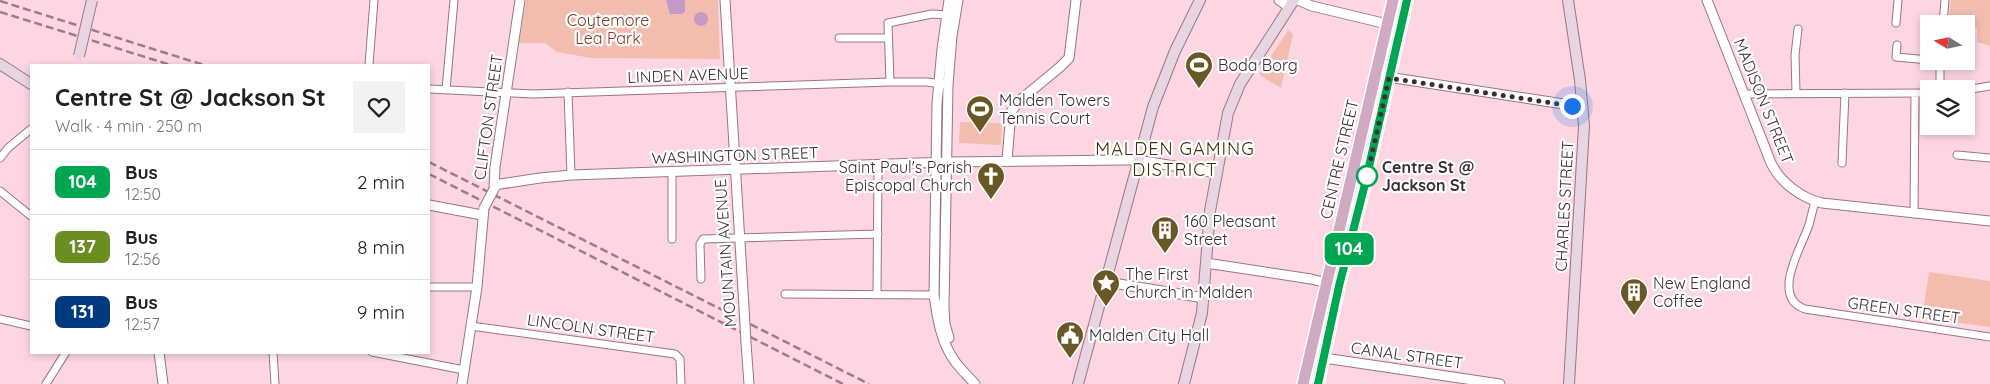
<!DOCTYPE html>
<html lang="en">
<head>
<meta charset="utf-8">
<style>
	:root { --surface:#fff; --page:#f2f2f2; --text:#202124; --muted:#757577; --line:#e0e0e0 }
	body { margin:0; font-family:Quicksand,sans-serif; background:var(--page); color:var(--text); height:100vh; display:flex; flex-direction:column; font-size:19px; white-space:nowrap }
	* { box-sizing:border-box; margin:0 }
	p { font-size:16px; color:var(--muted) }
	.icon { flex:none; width:28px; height:28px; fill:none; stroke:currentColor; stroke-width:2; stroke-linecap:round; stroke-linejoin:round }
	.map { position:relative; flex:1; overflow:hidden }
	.details { position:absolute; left:30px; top:64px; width:400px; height:290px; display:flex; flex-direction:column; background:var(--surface); border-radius:0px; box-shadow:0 2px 8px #0003 }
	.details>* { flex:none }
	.badge { padding:0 10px; border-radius:8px; font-size:18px; line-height:32px }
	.needle { width:32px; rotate:280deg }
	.controls { position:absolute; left:1920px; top:15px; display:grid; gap:10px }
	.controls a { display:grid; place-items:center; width:55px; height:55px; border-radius:0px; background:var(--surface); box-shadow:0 2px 8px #0003; font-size:25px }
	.you { position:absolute; width:25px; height:25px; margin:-12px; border:4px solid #fff; border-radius:50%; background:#1a73e8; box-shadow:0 0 0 8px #1a73e833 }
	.map>.badge { position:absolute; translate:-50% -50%; box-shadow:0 0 0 2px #fff }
	.round { display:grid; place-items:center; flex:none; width:52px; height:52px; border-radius:0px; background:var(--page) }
	.summary { display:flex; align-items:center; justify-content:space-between; height:85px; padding:0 25px }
	h1 { font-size:24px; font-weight:700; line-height:38px }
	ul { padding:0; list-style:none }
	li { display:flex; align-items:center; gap:15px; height:65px; padding:0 25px; border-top:1px solid var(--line) }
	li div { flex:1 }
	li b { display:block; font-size:19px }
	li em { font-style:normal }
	li .badge { min-width:55px; font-weight:700; text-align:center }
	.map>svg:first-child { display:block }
</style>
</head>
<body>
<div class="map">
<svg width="1990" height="384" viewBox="0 0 1990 384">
	<rect width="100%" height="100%" fill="#fed6e2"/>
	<path fill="#f3bdae" d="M526,0H718L720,59L591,58L557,52L545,43H519Z
		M1951,0H1990V46L1977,42V28H1966V24H1948Z
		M1288,30L1293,34L1281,88L1261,76L1260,73Z
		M960,122L1002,123L1001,145L959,143Z
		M1929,272L1990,281V327L1922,318Z"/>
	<path fill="#c19ac6" d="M666,0H685V12L681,14H670Z
		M694 19a7 7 0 1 1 14 0a7 7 0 1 1-14 0Z"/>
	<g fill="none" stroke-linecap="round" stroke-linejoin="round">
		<g stroke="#997680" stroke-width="9">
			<path id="minor" d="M1896,23L1898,0
				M1943,24L1945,0
				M839,38H888
				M1897,45L1896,57L1929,60
				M1940,61V89
				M369,65L374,0
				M890,82L888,23L932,14L947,15
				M429,89L533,94L890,82H927L948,85
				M446,90L454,0
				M1966,90L1990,86
				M568,92L571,175
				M1796,93L1795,55L1798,29
				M1744,94L1929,93
				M1957,155L1990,158
				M0,158L8,148L31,129
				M1842,163L1845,93
				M672,172V239
				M0,191L31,216
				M1815,201C1813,209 1811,217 1809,225C1802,246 1770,297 1805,309L1990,337
				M1914,214L1915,94
				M701,279L700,244L703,239L878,234
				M429,287H477
				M785,294L934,295
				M877,295L878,165
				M0,319L31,326
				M471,326L675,354L680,359L681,384
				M273,352L275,384
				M372,352L464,370
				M46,384L66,352"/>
		</g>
		<g stroke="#997680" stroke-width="11">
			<path id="tertiary" d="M725,0L744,307
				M949,0L942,49L937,104L934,295C937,317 941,342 954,360C960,369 968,376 975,384
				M1279,0L1289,7
				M1298,0L1312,6L1387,24
				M1707,0L1771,163C1780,182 1801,198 1822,203L1990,221
				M1375,75L1583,107
				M1007,160L1011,112L1019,101L1060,67L1069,58L1076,0
				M494,185L540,178L571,175L947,162L1125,160H1138L1216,173
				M494,189L495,167L520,0
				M429,205L482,215
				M1206,263L1311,279L1331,284
				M1107,282L1204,298
				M949,338L945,324L944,308L948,85L952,36L958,0
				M746,343L749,384
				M1312,348L1324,358L1500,384
				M159,352L163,384
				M462,384L477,287L484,208"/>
		</g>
		<g stroke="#997680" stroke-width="12">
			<path id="secondary" d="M1568,0L1580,80L1584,126L1569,384
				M0,64L31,84
				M1078,384L1153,107L1175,51L1200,0
				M1184,384L1202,313L1210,211L1228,113L1240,84L1294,0"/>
		</g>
		<g stroke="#fff" stroke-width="14">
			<path id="primary" d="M1303,384L1393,0
				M1318,384L1339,286L1365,184L1407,0"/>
		</g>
		<use href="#minor" stroke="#fff" stroke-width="7"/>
		<use href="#tertiary" stroke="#fff" stroke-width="9"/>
		<use href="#secondary" stroke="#e7d5e1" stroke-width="10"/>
		<use href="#primary" stroke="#d0aac3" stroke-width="11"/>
		<path stroke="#997e86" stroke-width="2.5" stroke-dasharray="8 4" stroke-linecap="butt" d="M0,1L204,65
			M0,12L171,65
			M429,162L869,384
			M429,174L843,384"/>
		<g stroke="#997680" stroke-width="11" stroke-linecap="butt">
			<path id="tertiary-bridge" d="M484,208L494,189
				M744,307L746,343"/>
		</g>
		<g stroke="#997680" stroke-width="12" stroke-linecap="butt">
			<path id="secondary-bridge" d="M79,56L92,0"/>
		</g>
		<use href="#tertiary-bridge" stroke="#fff" stroke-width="9"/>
		<use href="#secondary-bridge" stroke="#e7d5e1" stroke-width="10"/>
	</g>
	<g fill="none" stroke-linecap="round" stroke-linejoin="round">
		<g stroke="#fff" stroke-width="11">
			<path id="line" d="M1318,384L1339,286L1365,184L1407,0"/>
		</g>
		<use href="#line" stroke="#00a651" stroke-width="8"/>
		<path stroke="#3c2d31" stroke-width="5" stroke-dasharray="0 9" d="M1367,176L1389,78L1572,106"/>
	</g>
	<defs>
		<g id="stadium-pin" transform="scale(1.4375)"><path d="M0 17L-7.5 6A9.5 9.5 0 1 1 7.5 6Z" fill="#695826" stroke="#fff"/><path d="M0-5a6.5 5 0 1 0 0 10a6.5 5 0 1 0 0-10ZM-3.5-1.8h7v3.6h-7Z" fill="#fff"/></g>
		<g id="church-pin" transform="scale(1.4375)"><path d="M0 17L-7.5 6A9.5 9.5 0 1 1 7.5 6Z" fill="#695826" stroke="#fff"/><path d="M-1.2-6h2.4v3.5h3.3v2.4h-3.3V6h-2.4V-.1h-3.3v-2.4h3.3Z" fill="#fff"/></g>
		<g id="building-pin" transform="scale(1.4375)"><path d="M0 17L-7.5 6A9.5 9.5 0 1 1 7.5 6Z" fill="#695826" stroke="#fff"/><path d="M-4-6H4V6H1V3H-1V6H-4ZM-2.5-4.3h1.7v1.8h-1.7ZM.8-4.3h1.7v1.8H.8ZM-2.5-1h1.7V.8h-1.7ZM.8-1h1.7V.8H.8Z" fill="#fff"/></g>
		<g id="sight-pin" transform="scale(1.4375)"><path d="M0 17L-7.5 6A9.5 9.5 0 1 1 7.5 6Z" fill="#695826" stroke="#fff"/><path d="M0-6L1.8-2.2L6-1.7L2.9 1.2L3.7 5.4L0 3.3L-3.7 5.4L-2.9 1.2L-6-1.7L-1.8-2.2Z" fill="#fff"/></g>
		<g id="civic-pin" transform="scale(1.4375)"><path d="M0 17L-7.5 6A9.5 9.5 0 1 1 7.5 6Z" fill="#695826" stroke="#fff"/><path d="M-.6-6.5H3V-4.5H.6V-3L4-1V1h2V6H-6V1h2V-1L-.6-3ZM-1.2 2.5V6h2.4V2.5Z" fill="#fff"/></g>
	</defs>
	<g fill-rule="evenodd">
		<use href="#stadium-pin" x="1199" y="65"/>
		<use href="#stadium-pin" x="980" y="109"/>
		<use href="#church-pin" x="991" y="176"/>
		<use href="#building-pin" x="1165" y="230"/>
		<use href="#sight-pin" x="1106" y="283"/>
		<use href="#building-pin" x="1634" y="292"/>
		<use href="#civic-pin" x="1070" y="335"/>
	</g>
	<circle fill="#fff" stroke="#00a651" stroke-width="2.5" cx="1367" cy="176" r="10"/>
	<g text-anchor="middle" stroke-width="4.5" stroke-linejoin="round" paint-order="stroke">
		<g font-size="16" fill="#823926" stroke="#fff">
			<text x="608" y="26">Coytemore<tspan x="608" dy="18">Lea Park</tspan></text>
		</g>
		<g font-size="16" fill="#3c2d31" stroke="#fff" text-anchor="start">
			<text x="1218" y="71">Boda Borg</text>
			<text x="999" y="106">Malden Towers<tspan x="999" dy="18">Tennis Court</tspan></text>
			<text x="972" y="173" text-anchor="end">Saint Paul's Parish<tspan x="972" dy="18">Episcopal Church</tspan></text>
			<text x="1184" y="227">160 Pleasant<tspan x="1184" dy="18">Street</tspan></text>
			<text x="1125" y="280">The First<tspan x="1125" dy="18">Church in Malden</tspan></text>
			<text x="1653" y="289">New England<tspan x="1653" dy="18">Coffee</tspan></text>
			<text x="1089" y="341">Malden City Hall</text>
		</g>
		<g font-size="16" fill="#3c2d31" stroke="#fff">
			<text transform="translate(688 75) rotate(-2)" y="6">LINDEN AVENUE</text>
			<text transform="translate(1764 101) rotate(68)" y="6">MADISON STREET</text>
			<text transform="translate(488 117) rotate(-82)" y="6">CLIFTON STREET</text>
			<text transform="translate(735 155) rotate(-2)" y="6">WASHINGTON STREET</text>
			<text transform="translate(1339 159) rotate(-77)" y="6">CENTRE STREET</text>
			<text transform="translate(1564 206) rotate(-87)" y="6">CHARLES STREET</text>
			<text transform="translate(725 253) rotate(-94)" y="6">MOUNTAIN AVENUE</text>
			<text transform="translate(1904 310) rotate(8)" y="6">GREEN STREET</text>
			<text transform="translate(591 328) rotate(8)" y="6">LINCOLN STREET</text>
			<text transform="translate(1407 355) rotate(8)" y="6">CANAL STREET</text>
		</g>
		<g font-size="16" font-weight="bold" fill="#3c2d31" stroke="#fff" text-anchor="start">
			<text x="1382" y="173">Centre St @<tspan x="1382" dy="18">Jackson St</tspan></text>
		</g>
		<g font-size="18" letter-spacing="1" fill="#403208" stroke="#fff">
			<text x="1175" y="155">MALDEN GAMING<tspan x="1175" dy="21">DISTRICT</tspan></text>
		</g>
	</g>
</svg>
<div class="controls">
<a><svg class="needle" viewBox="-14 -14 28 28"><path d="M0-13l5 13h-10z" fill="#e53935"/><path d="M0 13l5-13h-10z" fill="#757577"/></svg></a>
<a><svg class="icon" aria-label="layers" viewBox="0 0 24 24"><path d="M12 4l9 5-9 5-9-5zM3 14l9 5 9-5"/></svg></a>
</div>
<div class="you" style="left:1572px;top:106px"></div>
<b class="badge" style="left:1349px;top:249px;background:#00a651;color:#fff">104</b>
<section class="details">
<div class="summary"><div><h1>Centre St @ Jackson St</h1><p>Walk · 4 min · 250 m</p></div><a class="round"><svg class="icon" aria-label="heart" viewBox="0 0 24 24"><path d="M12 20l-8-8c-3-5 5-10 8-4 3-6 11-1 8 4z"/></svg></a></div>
<ul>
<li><span class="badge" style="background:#00a651;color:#fff">104</span><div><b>Bus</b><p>12:50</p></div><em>2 min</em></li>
<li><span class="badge" style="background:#6b8e23;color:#fff">137</span><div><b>Bus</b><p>12:56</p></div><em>8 min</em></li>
<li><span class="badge" style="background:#003b80;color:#fff">131</span><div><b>Bus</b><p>12:57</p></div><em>9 min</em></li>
</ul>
</section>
</div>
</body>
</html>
